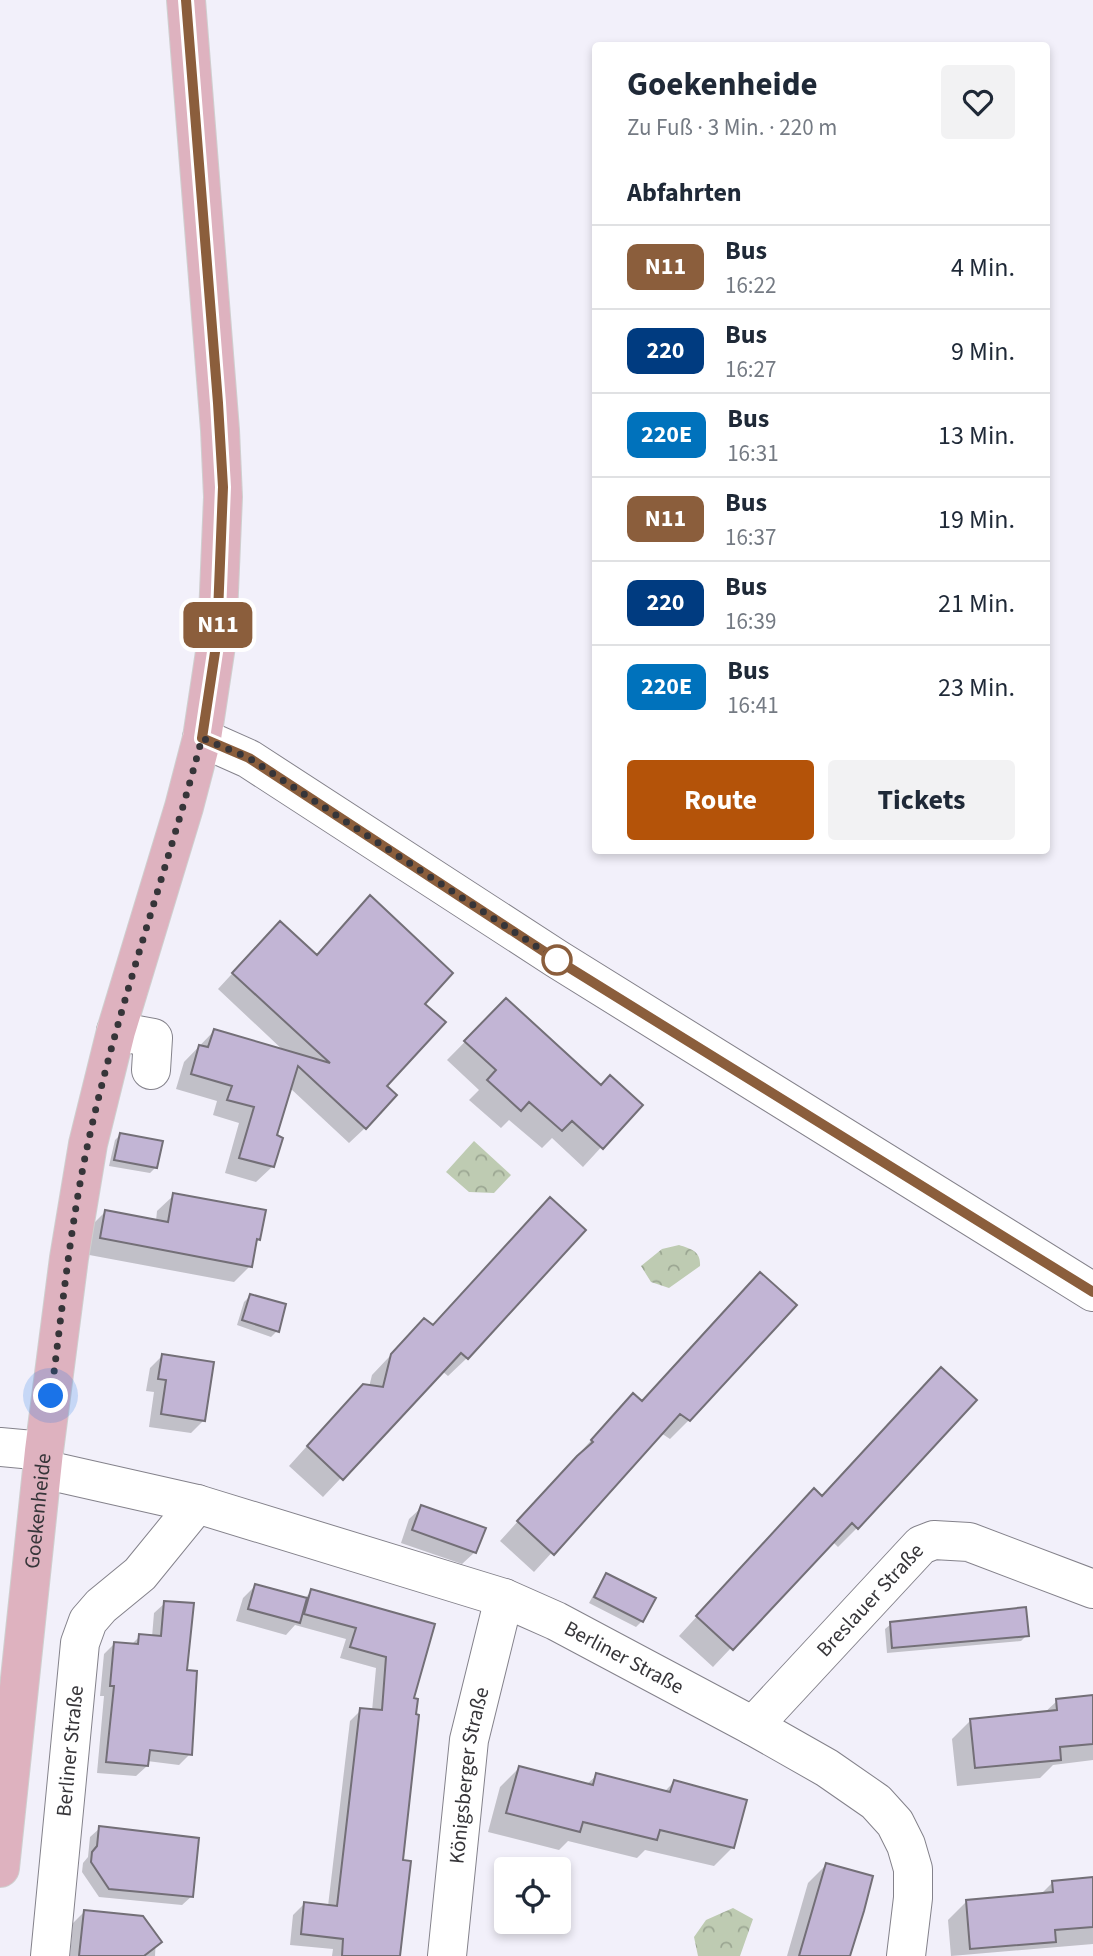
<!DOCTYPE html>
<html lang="de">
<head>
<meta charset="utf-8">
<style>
	:root { --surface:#fff; --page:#f2f2f3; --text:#1f2937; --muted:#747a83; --line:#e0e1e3; --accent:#b45309 }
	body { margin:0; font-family:"Source Sans 3",sans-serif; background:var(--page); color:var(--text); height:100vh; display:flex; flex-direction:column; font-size:26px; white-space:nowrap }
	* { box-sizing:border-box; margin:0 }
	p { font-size:23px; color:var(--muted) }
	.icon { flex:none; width:38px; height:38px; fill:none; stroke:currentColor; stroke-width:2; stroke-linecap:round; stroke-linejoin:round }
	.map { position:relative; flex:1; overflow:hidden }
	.details { position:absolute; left:592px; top:42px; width:458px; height:812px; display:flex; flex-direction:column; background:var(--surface); border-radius:7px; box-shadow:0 4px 10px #0003 }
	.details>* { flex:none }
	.badge { padding:0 14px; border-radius:10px; font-size:24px; line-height:46px }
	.buttons { position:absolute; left:494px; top:1857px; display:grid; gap:14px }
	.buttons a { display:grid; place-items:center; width:77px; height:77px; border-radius:7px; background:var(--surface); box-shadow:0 4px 10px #0003; font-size:35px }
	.you { position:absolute; width:35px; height:35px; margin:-18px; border:5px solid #fff; border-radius:50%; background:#1a73e8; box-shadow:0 0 0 10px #1a73e833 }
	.map>.badge { position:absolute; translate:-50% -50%; box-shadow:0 0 0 4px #fff }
	h2 { padding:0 35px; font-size:26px; line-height:63px }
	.round { display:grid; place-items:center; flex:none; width:74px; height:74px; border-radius:7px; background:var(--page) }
	.overview { display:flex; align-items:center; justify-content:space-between; height:119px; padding:0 35px }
	h1 { font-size:33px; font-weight:700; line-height:52px }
	.action { display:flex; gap:14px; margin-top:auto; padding:14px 35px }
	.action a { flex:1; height:80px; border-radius:7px; background:var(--accent); color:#fff; font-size:28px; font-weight:700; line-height:80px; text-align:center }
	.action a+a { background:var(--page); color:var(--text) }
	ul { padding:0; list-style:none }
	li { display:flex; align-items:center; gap:21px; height:84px; padding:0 35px; border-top:2px solid var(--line) }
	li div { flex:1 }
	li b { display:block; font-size:26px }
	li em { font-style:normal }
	li .badge { min-width:77px; font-weight:700; text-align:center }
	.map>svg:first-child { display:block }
</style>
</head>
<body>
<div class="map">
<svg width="1093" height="1956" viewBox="0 0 1093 1956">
	<defs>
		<pattern id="park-crowns" width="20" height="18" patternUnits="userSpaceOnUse" patternTransform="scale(1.75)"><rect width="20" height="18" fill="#becbb2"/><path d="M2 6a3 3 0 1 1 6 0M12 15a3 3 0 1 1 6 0" fill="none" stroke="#9ba692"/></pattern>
	</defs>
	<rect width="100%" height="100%" fill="#f2f0fa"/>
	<path fill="url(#park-crowns)" d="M474,1141L511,1175L494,1193L469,1192L446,1172Z
		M679,1245C691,1249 701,1251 700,1266L669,1288L651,1282L641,1266L662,1249Z
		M733,1908L753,1919L740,1956H698L694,1937L706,1920Z"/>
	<path fill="#0003" d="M264,939L316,957L422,1004L365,1128L349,1143L290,1088L275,1135L281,1139L272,1167L256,1182L225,1173L239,1123L213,1115L217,1101L176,1089L184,1062L214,1031L285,1052L218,989Z
		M506,1000L600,1087L640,1105L583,1167L552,1138L542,1148L509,1120L501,1128L469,1100L479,1090L447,1060Z
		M121,1134L156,1167L150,1173L109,1166L115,1140Z
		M174,1195L259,1239L254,1244L250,1266L234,1282L84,1254L89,1228L105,1212L156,1221L157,1211Z
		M742,1293L689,1420L670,1439L661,1433L534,1572L500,1541L615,1414L641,1403Z
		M250,1296L277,1331L271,1337L237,1325L244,1302Z
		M424,1320L467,1358L448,1376L442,1371L323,1497L289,1466L344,1405L369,1387L372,1375Z
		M162,1356L204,1420L191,1433L149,1427L154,1392L146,1391L150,1368Z
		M974,1401L857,1528L838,1547L832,1541L713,1667L679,1636L795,1509L822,1498Z
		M422,1507L475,1552L462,1564L401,1543L409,1519Z
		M606,1575L653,1599L642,1621L636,1627L589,1603L601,1581Z
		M255,1586L304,1599L312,1591L433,1625L412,1699L401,1861L398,1956H332L333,1949L290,1945L293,1915L304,1904L328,1906L350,1721L361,1710L372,1711L376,1668L340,1658L346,1639L295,1625L286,1635L236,1621L243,1598Z
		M165,1603L185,1672L190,1754L179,1765L147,1761V1766L136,1776L97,1773L104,1696H100L104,1654L114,1644L131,1645L140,1636L152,1637L154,1613Z
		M891,1624L1027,1635L1021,1641L887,1653L885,1629Z
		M1093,1697V1760L1053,1765L1040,1778L957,1786L952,1739L971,1720L1044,1713L1057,1701Z
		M519,1768L586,1785L597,1775L664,1792L674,1782L732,1848L714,1866L645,1850L637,1858L568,1841L559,1850L488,1832L500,1787Z
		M100,1828L192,1896L182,1905L99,1897L82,1872L83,1863L88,1857L90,1837Z
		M827,1864L849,1956H787L808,1883Z
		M1093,1879V1944L951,1956L948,1920L967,1901L1040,1895L1052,1883Z
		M84,1912L156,1937L155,1956H70L73,1923Z"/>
	<path fill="#c2b5d5" stroke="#736f77" stroke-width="2" d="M370,895L453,973L425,1004L446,1022L387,1086L397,1095L366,1129L298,1066L277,1135L283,1138L274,1167L239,1158L254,1107L227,1100L232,1086L191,1074L199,1045L208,1047L214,1029L330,1063L232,973L280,921L317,955Z
		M506,998L601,1085L610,1075L643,1105L603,1149L572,1121L562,1131L529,1102L521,1111L487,1080L496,1070L464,1041Z
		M120,1133L163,1141L157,1168L114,1160Z
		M173,1193L266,1210L260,1240L257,1239L252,1267L100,1238L105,1210L168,1222Z
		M550,1197L586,1230L468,1359L461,1353L343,1480L307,1446L363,1384L383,1387L391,1354L424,1318L433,1325Z
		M760,1272L797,1305L690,1421L680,1414L554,1555L517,1521L577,1456L593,1442L591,1440L633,1393L642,1401Z
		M250,1294L286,1304L279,1332L242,1320Z
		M162,1354L214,1362L205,1421L161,1414L166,1380L158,1379Z
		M941,1367L977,1400L858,1529L852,1523L733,1650L696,1616L814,1488L822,1496Z
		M421,1505L486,1528L476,1553L412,1530Z
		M606,1573L656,1598L643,1622L594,1597Z
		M255,1584L307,1598L300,1623L248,1609Z
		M311,1589L435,1624L414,1698L418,1699L416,1714L419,1715L403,1860L411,1861L400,1956H342L343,1939L301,1934L304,1902L337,1906L360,1708L382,1710L386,1657L350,1647L356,1628L304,1614Z
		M164,1601L194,1603L187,1670L197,1671L192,1755L150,1750L148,1766L106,1762L114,1686H110L114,1642L138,1644L139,1634L161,1636Z
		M1026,1607L1029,1636L892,1648L890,1622Z
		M1093,1695V1744L1060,1747L1061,1760L975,1768L970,1719L1057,1710L1056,1699Z
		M519,1766L593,1785L596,1773L670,1792L674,1780L747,1800L734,1848L660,1830L657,1840L583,1822L580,1832L506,1813Z
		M99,1826L199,1838L193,1897L109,1889L91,1862L92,1852L97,1846Z
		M826,1863L873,1876L864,1911L850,1956H799Z
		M1093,1877V1927L1055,1930L1056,1942L970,1949L966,1900L1053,1892L1052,1881Z
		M84,1910L143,1916L162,1942L144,1956H79Z"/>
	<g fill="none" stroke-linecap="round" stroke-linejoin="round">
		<g stroke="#84828b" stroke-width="40">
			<g id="minor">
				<path d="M202,738L249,759L557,959L1093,1292"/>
				<path d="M116,1031L153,1038L151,1070"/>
				<path d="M0,1447L44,1451"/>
				<path id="s1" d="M42,1469L197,1504L504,1598L556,1621L753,1726L827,1768L876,1802L895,1823L906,1845L913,1869V1898L906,1956"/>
				<path id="s2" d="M753,1726L921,1545L934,1540L969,1542L1093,1589"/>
				<path id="s3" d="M50,1956L80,1643L88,1621L101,1606L140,1574L197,1504"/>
				<path id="s4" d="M447,1956L469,1740L504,1598"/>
			</g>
		</g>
		<g stroke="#cfcfcf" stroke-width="40">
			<g id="major">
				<path id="s5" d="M0,1868L44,1451L69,1258L88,1144L116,1031L184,807L202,738L217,639L223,497L220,430L186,0"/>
			</g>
		</g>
		<use href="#minor" stroke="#fff" stroke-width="38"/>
		<use href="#major" stroke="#deb2bf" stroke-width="38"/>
	</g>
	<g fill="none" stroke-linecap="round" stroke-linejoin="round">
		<g stroke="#fff" stroke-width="16">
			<path id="line" d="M186,0L218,403L223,487L217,639L202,738L249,758L557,960L1093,1292"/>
		</g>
		<use href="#line" stroke="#8b5e3c" stroke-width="10"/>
		<path stroke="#363539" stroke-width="7" stroke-dasharray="0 12.6" d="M51,1396C62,1312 70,1226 88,1143C118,1006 166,874 202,738L249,758L557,960"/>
	</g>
	<circle fill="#fff" stroke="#8b5e3c" stroke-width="3.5" cx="557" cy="960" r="14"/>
	<g text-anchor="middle" stroke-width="6" stroke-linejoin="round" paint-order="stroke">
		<g font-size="21" fill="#363539" stroke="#f2f0fa">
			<text dy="7" stroke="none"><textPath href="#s5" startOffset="359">Goekenheide</textPath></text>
			<text dy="7" stroke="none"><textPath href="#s2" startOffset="172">Breslauer Straße</textPath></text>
			<text dy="7" stroke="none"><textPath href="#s1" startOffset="614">Berliner Straße</textPath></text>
			<text dy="7" stroke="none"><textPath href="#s3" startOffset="206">Berliner Straße</textPath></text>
			<text dy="7" stroke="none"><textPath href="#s4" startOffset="182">Königsberger Straße</textPath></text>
		</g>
	</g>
</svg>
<div class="buttons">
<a><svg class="icon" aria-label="locate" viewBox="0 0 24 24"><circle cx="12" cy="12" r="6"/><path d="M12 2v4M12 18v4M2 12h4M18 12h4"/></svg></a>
</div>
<div class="you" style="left:51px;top:1396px"></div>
<b class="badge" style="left:218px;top:625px;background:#8b5e3c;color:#fff">N11</b>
<section class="details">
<div class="overview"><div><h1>Goekenheide</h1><p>Zu Fuß · 3 Min. · 220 m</p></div><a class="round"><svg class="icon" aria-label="heart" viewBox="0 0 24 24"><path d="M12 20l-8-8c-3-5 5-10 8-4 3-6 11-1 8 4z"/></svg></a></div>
<h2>Abfahrten</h2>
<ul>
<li><span class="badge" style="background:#8b5e3c;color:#fff">N11</span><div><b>Bus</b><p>16:22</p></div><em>4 Min.</em></li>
<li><span class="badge" style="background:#003b80;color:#fff">220</span><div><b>Bus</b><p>16:27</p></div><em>9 Min.</em></li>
<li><span class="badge" style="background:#0072bc;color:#fff">220E</span><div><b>Bus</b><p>16:31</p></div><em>13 Min.</em></li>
<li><span class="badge" style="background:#8b5e3c;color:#fff">N11</span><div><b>Bus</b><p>16:37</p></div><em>19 Min.</em></li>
<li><span class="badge" style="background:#003b80;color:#fff">220</span><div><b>Bus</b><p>16:39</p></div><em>21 Min.</em></li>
<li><span class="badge" style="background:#0072bc;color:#fff">220E</span><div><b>Bus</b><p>16:41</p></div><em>23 Min.</em></li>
</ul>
<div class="action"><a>Route</a><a>Tickets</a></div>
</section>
</div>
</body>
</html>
